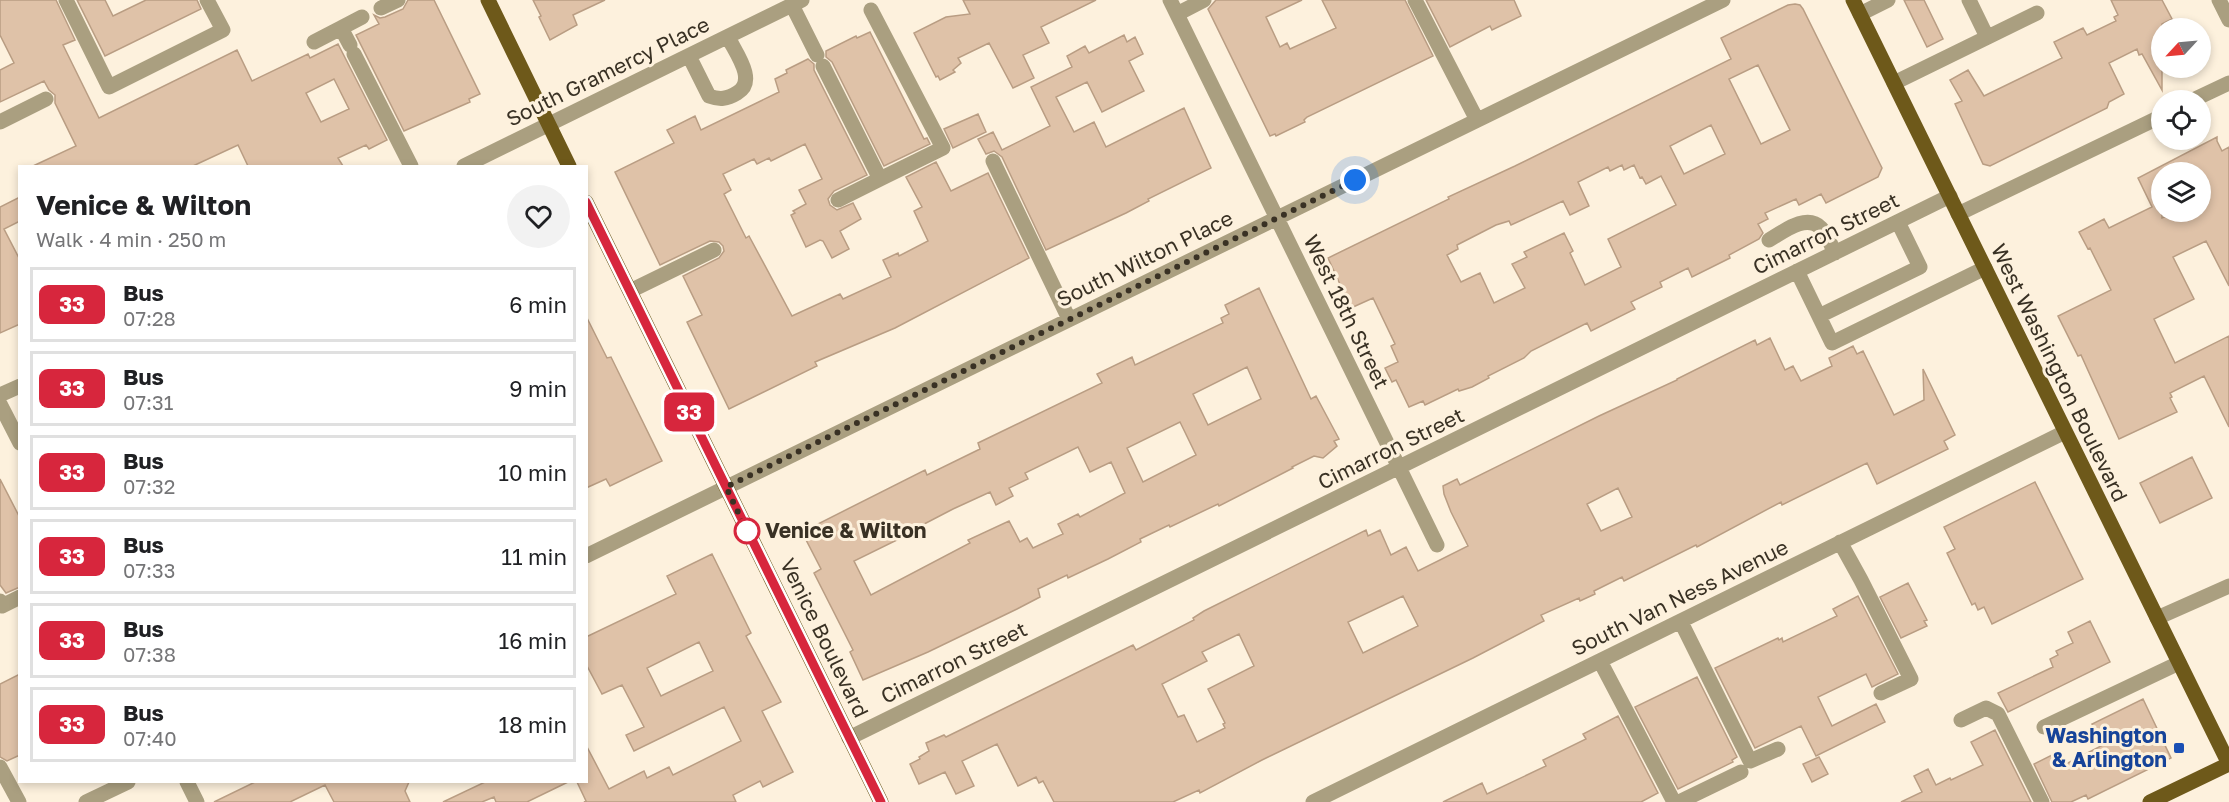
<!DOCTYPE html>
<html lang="en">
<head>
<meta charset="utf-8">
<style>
	:root { --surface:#fff; --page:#f2f2f2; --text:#202124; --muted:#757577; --line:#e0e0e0 }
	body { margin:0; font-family:"Golos Text",sans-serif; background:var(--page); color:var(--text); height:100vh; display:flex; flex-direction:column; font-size:22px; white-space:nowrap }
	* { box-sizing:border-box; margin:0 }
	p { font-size:20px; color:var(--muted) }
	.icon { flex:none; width:33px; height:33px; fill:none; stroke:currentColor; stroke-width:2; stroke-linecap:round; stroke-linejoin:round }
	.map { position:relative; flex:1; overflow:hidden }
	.panel { position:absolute; left:18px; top:165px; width:570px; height:618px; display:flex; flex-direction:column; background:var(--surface); border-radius:0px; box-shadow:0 3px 9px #0003 }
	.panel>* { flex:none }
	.badge { padding:0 12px; border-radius:9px; font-size:21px; line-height:39px }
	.needle { width:39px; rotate:244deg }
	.buttons { position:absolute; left:2151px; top:18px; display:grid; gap:12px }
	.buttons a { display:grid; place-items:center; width:60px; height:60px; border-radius:50%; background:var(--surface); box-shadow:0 3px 9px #0003; font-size:30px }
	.you { position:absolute; width:30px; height:30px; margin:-15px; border:4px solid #fff; border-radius:50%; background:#1a73e8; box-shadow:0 0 0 9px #1a73e833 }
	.map>.badge { position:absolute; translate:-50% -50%; box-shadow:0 0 0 3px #fff }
	.round { display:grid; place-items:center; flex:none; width:63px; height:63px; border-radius:32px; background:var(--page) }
	.overview { display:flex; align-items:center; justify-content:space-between; height:102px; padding:0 18px }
	h1 { font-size:28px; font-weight:700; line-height:45px }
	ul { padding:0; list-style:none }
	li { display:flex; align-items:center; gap:18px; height:75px; margin:0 12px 9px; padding:0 6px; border:3px solid var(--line); border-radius:0px }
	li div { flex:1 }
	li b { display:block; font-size:22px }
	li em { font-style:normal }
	li .badge { min-width:66px; font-weight:700; text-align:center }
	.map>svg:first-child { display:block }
</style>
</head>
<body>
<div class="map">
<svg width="2229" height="802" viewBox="0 0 2229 802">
	<rect width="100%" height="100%" fill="#fdf1dd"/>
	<path fill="#dfc2a8" stroke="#b99d83" stroke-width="1.5" fill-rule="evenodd" d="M0,0H56L75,40L63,45L99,118L237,50L252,81L308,54L310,58L338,44L387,140L369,149L366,145L338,158L343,166H248L238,145L193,166H33L76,146L55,103V95L49,90L44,81L0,102V70L14,63L0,35ZM334,79L349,109L321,122L306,93Z
		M77,0H105L113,16L146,0H197L201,9L105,56Z
		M408,0H434L480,94L469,99L470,102L404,131L356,35L379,24L374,15L380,18L385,17L403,9Z
		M533,0H605L573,15L577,25L550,40L539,17L541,16Z
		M963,0H1096L1041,27L1049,43L1023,55L1034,78L1013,88L989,43L958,58L961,63L953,70L955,72L940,80L938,76L936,77L914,33L946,17L970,14Z
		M1216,0H1302L1266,17L1280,47L1287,43L1290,49L1336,28L1322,0H1405L1433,56L1307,117L1304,120L1305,122L1276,136L1275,134L1270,136L1208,9Z
		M1426,0H1514L1521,16L1492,30L1490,26L1450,47Z
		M1904,0H1924L1943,39L1927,47Z
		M2111,0H2162L2172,19L2162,24V90L2142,54L2139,55L2137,49L2109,63L2124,94L2109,102L2107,108L1990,166L1983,164L1955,104L1962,101L1950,80L1968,70L1984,96L2062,58L2054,42L2083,28L2087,35L2116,21L2114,17L2118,15Z
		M1795,4L1800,5L1803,9L1882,168L1878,177L1826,203L1821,194L1799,205L1796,199L1765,213L1768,219L1758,224L1763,233L1759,239L1729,255L1730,258L1692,277L1688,268L1660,282L1662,287L1631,302L1635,309L1591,331L1587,323L1531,351L1524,358L1488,376L1489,378L1472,387L1459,391L1458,389L1425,405L1423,401L1409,407L1396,380L1392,382L1385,368L1398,362L1391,346L1395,344L1373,298L1351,308L1328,258L1449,199L1448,197L1515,166L1731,59L1721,38L1788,5ZM1758,65L1790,130L1761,144L1729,79ZM1711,125L1725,154L1684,174L1670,146ZM1622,165L1624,170L1634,165L1640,178L1642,177L1646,184L1661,176L1676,205L1608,239L1621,267L1585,285L1570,253L1573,251L1564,233L1524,252L1527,257L1512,264L1525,288L1494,303L1480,273L1461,282L1447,255L1458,249L1457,245L1496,225L1509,221L1511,225L1563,201L1570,215L1589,206L1578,182L1608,167L1610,171Z
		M870,32L924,139L927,138L930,144L884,166L832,62L826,57V51L856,36L857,38Z
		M1124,35L1127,42L1135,37L1143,54L1129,61L1144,91L1102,112L1087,82L1056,97L1074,132L1094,122L1106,147L1184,108L1211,168L1148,199L1149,201L1126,213L1046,250L1002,157L994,151L986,154L978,139L993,132L1002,150L1050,126L1031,87L1072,67L1067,56L1085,46L1089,53Z
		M808,59L814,64V70L867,175L834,191L828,199L830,205L837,210L853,203L861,219L840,231L849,249L832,258L823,241L820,240L806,247L791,215L795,213L793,211L806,204L799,190L822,179L805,144L771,161L769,158L757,164L754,159L723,174L731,190L724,194L746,238L749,236L792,316L840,294L843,299L891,277L883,260L898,253L899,256L928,241L914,211L922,207L906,177L936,162L951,191L988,173L1029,258L895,328L815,362L817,366L729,409L687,322L702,315L683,276L719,258L724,251L723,246L719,242L710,241L660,265L615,172L674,143L667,130L695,116L701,130L779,92L775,79L787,73L786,70Z
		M978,114L986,132L953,148L944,129Z
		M2217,137V141L2222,151L2229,147V286L2206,241L2173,257L2194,299L2154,319L2175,363L2229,336V427L2204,376L2170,393L2172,397L2170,398L2177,412L2119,439L2081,355L2078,356L2058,316L2111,290L2090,248L2088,249L2079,232L2104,219L2109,228L2152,207L2138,178ZM2162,172H2200V212H2178L2162,218Z
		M20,197V221L4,229L20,260V324L0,333V207Z
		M1259,288L1311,399L1316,396L1339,439L1334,441L1337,446L1323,458L1314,456L1292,467L1293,468L1219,506L1218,504L1170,527L1169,525L1140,539L1141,542L1108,559L1068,578L1067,575L1038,589L1040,597L1017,609L928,652L863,680L850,652L853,650L814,573L821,569L802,532L925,470L927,475L980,449L978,443L1102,383L1097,374L1132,357L1135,365L1223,323L1221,318L1229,314L1225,305ZM1247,367L1261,399L1208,425L1193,394ZM1180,422L1196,455L1143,482L1127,448ZM1078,447L1090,472L1111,462L1125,493L1080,517L1078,514L1058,524L1063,534L1033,548L1027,538L1020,542L1009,521L968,540L970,543L871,595L854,561L903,537V535L953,509L990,492L996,505L1013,496L1009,488L1028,479L1025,473Z
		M586,316L607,358L611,357L662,461L610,486L606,479L586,488Z
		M1770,338L1785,370L1793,366L1801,381L1832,366L1829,358L1853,346L1857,354L1863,351L1894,415L1924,400L1923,369L1955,435L1944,441L1948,449L1877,484L1867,463L1782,505L1781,502L1697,547L1696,545L1624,581L1622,577L1594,591L1595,594L1580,601L1579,598L1541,615L1544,621L1473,658L1262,760L1200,793L1199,790L1173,802H1054L1043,781L1039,783L1036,777L1018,786L997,744L962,761L974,786L956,794L945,772L919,784L910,764L920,759L919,757L929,751L926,743L944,735L946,737L1133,645L1136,650L1194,620L1193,618L1204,611L1366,530L1368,536L1380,530L1391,555L1406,547L1418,571L1468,546L1451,512L1444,494L1443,486L1457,479L1460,485L1599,416L1677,380V379L1755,340L1757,345ZM1618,488L1632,517L1601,531L1587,504ZM1403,596L1418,626L1363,653L1348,622ZM1239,634L1254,666L1208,689L1225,723L1223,724L1225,728L1197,742L1184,715L1178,717L1162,684L1207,661L1202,652Z
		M2192,457L2212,498L2160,523L2140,483Z
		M0,479L20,518V587L6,593L0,585Z
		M2035,482L2083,579L1992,624L1984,607L1978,610L1975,603L1972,605L1947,553L1955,549L1944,527Z
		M712,554L751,633L746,636L781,702L762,711L793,772L763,787L760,781L733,795L736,802H584L586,801L577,782H586V745L609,789L644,771L647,778L669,767L673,775L741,741L724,707L634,751L626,735L644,727L622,685L602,694L586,664V637L676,594L667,576ZM699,642L713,671L661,696L647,668Z
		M1908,583L1927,620L1924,621L1927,626L1901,638L1880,597Z
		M1858,596L1898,674L1872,687L1866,674L1818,697L1832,726L1876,704L1885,722L1816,756L1801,726L1755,748L1715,668L1778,638L1779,640L1782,638L1783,642L1837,616L1833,609Z
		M2090,621L2110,662L2008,712L1998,693L2053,667L2050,659L2058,655L2056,651L2073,643L2068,632Z
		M20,674V755L7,761L0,757V684Z
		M1697,677L1737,757L1732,760L1733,762L1678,789L1635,707Z
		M2143,699L2171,758L2088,799L2086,795L2071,802H2052L2034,764L2056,753L2062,766L2103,745L2092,724Z
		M1618,716L1658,793L1641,802H1443L1482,783L1487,794L1546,766L1543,760L1586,739L1583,734Z
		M1995,730L2031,802H1901L1922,792L1914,776L1928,769L1936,785L1950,778L1951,780L1983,765L1971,742Z
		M1819,757L1828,774L1812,782L1803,764Z
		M255,782H409L405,791L410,802H334L325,785L290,802H214Z
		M485,782H568L527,802H496L494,797L482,802H443Z"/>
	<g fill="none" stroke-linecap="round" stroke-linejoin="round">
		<path stroke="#aa9f80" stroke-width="15" d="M66,0L109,87L223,30L207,0
			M1170,0L1437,545
			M1415,0L1477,120
			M1969,0L1987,37
			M2219,0L2229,20
			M792,5L817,55
			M381,8L398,0
			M1177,14L1204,0
			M1860,14L1888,0
			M341,28L362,17
			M314,42L341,28L350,45
			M354,54L411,166
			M689,56L709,96C720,100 727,99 737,93C758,81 735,52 728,37
			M823,66L880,179L943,148L871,10
			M1894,83L2037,13
			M2193,100L2229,83
			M0,122L46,99
			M993,161L1069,319
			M464,166L802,0
			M838,200L880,179
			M1958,214L2162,116
			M1769,240C1783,232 1806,213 1821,228C1827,234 1831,245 1835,253
			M1797,271L1832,343L1985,268
			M630,291L714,250
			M1819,316L1920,267L1898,222
			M0,395L20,386
			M0,404L20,443
			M1840,542L1861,580L1911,679L1881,693
			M586,556L1723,0
			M0,601L2,606L20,597
			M2157,618L2229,586
			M1681,622L1750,761L1778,749
			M1600,661L1674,802
			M1961,720L1986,708L1998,714L2042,802
			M2044,727L2179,663
			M849,738L1950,196
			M0,767L19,802
			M187,782L197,802
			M86,802L128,782
			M1313,802L2065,432
			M1679,802L1741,772"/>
		<path stroke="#6e591a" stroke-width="15" d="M488,0L569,166
			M1853,0L2229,764
			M586,202L881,802
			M2150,802L2229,764"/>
	</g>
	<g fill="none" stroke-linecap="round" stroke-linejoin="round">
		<g stroke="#fff" stroke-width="14">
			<path id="line" d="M586,202L881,802"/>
		</g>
		<use href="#line" stroke="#d7263d" stroke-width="9"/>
		<path stroke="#393124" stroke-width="6" stroke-dasharray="0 10.8" d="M747,531L726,487L1355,180"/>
	</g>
	<circle fill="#fff" stroke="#d7263d" stroke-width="3" cx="747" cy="531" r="12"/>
	<rect fill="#1a4fb4" stroke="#fdf1dd" stroke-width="2" x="2173" y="742" width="12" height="12" rx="3"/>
	<g text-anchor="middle" stroke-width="6" stroke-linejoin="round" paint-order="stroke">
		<g font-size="21" fill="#393124" stroke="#fdf1dd">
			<text transform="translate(608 72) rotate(-26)" y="7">South Gramercy Place</text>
			<text transform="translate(1826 234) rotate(-26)" y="7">Cimarron Street</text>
			<text transform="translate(1145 259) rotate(-26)" y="7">South Wilton Place</text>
			<text transform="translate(1346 312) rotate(64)" y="7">West 18th Street</text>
			<text transform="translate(2059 373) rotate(64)" y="7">West Washington Boulevard</text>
			<text transform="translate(1391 449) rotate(-26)" y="7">Cimarron Street</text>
			<text transform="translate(1680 598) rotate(-26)" y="7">South Van Ness Avenue</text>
			<text transform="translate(824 638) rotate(64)" y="7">Venice Boulevard</text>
			<text transform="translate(954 663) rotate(-26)" y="7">Cimarron Street</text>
		</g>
		<g font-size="21" font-weight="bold" fill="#393124" stroke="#fdf1dd" text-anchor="start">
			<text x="765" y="538">Venice &amp; Wilton</text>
		</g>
		<g font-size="21" font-weight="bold" fill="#164399" stroke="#fdf1dd" text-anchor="end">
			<text x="2167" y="743">Washington<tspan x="2167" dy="24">&amp; Arlington</tspan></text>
		</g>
	</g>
</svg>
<div class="buttons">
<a><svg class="needle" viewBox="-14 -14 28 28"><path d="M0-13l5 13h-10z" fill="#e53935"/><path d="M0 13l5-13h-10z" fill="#757577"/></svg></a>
<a><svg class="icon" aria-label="locate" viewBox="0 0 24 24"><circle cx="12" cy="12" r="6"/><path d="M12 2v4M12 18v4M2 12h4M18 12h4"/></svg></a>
<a><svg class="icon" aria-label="layers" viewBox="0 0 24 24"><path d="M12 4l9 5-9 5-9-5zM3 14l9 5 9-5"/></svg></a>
</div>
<div class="you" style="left:1355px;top:180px"></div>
<b class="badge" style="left:689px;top:412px;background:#d7263d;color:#fff">33</b>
<section class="panel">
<div class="overview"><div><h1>Venice &amp; Wilton</h1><p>Walk · 4 min · 250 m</p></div><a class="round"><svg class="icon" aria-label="heart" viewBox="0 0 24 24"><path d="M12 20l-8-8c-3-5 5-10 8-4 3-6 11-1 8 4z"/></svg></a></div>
<ul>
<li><span class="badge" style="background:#d7263d;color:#fff">33</span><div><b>Bus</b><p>07:28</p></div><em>6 min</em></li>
<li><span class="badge" style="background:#d7263d;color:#fff">33</span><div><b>Bus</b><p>07:31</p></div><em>9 min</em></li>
<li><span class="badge" style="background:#d7263d;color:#fff">33</span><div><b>Bus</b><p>07:32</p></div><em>10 min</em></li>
<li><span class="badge" style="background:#d7263d;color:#fff">33</span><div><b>Bus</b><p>07:33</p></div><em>11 min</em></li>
<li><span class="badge" style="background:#d7263d;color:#fff">33</span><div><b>Bus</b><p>07:38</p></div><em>16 min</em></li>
<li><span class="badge" style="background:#d7263d;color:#fff">33</span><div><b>Bus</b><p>07:40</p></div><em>18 min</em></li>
</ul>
</section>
</div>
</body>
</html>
